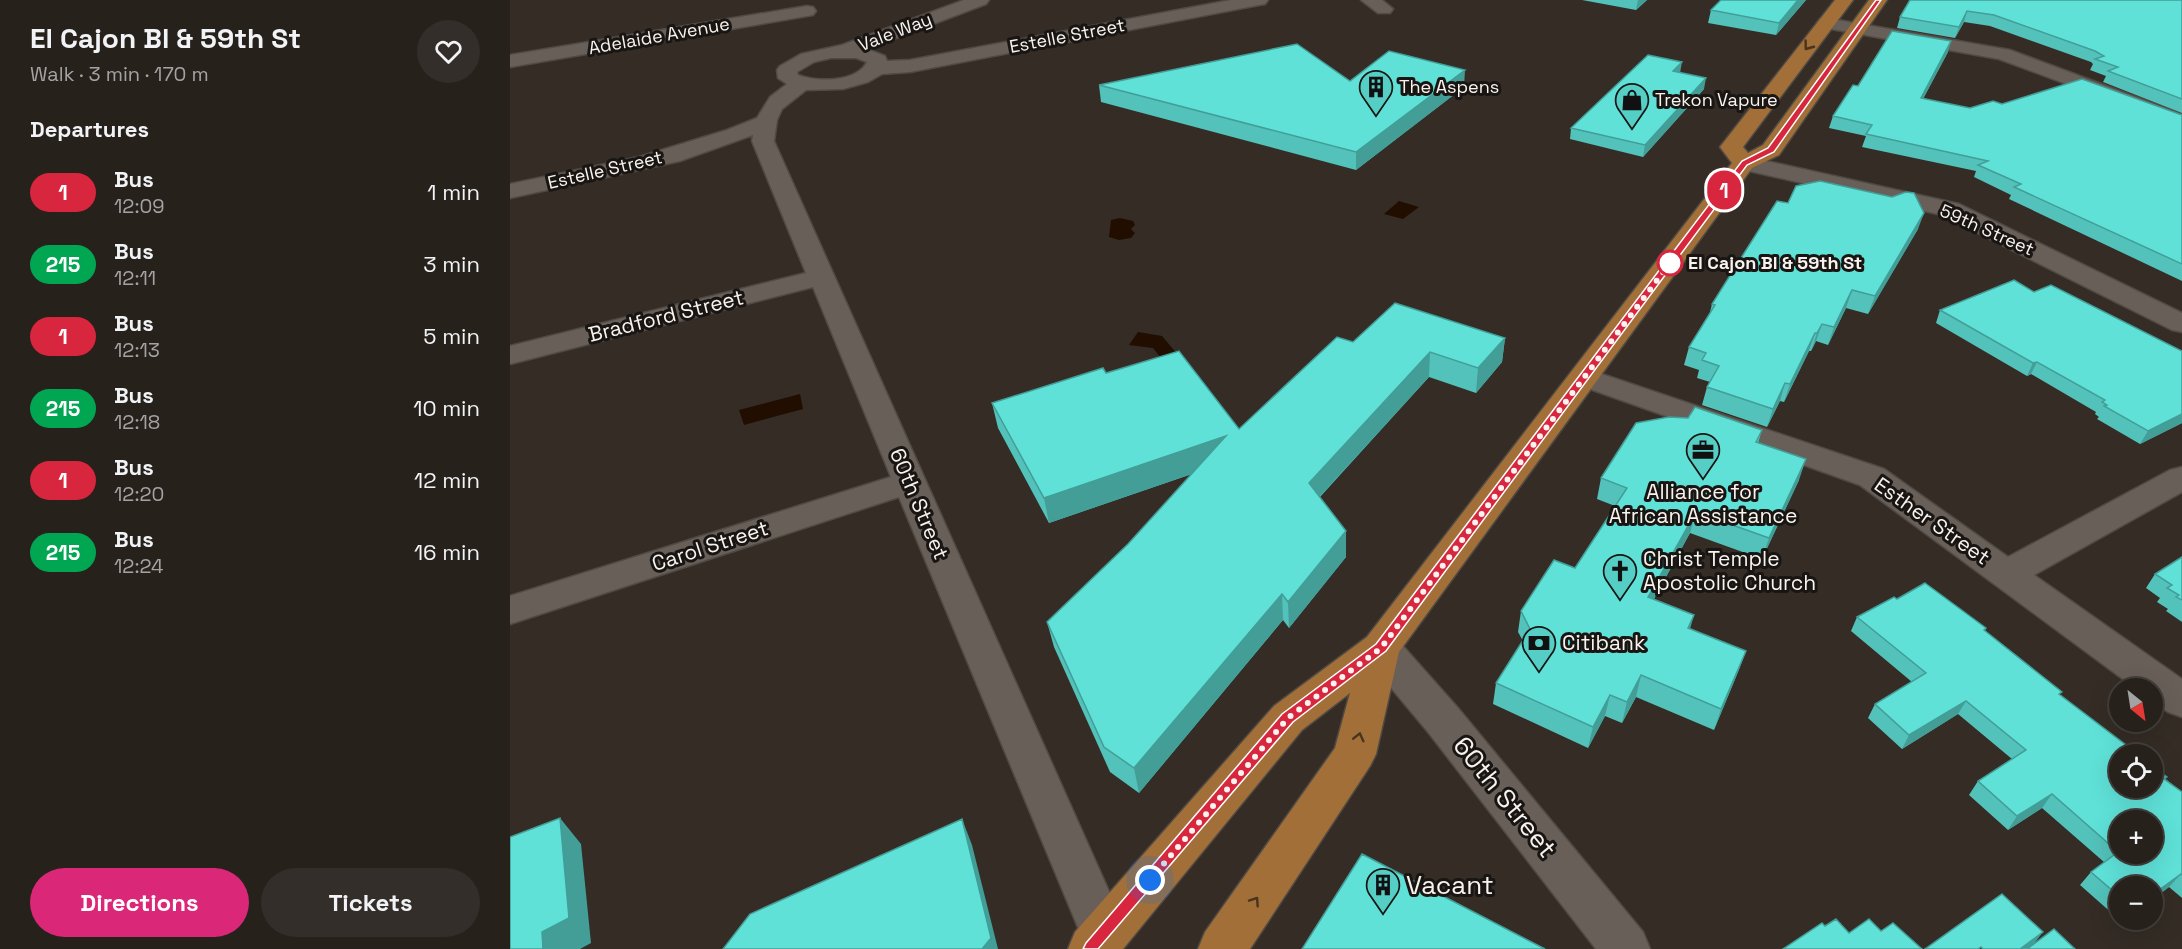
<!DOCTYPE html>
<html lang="en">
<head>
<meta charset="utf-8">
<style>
	:root { --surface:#27211c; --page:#332e29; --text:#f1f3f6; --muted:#a4a3a3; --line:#433e3b; --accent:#db2777 }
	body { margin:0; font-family:"Space Grotesk",sans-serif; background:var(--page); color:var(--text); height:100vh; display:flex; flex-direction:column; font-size:22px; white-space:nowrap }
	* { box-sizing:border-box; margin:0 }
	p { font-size:20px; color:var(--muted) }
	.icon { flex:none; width:33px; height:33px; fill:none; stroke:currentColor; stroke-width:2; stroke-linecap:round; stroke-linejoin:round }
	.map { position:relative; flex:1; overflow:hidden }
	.drawer { display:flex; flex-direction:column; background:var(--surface); width:510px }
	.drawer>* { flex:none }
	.badge { padding:0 12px; border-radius:20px; font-size:21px; line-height:39px }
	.needle { width:39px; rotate:150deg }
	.fabs { position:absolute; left:1599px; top:678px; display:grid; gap:12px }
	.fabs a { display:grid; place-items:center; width:54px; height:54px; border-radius:50%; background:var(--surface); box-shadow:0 6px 24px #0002,0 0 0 2px var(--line); font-size:30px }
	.you { position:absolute; width:30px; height:30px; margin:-15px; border:4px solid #fff; border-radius:50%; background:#1a73e8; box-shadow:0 0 0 9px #1a73e833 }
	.map>.badge { position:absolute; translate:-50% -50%; box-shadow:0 0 0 3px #fff }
	h2 { padding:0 30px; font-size:22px; line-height:54px }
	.round { display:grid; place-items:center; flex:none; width:63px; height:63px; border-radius:32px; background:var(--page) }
	.head { display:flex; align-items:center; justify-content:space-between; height:102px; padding:0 30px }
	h1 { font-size:28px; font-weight:700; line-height:45px }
	.button { display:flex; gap:12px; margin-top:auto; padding:12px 30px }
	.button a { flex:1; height:69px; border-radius:36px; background:var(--accent); color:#fff; font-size:24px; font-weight:700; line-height:69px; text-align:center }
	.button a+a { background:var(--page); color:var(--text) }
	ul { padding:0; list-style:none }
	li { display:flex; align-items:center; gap:18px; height:72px; padding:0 30px }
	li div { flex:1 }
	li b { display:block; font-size:22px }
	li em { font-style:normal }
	li .badge { min-width:66px; font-weight:700; text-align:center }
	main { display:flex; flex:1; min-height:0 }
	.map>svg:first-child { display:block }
</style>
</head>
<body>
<main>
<section class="drawer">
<div class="head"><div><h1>El Cajon Bl &amp; 59th St</h1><p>Walk · 3 min · 170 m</p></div><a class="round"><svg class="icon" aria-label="heart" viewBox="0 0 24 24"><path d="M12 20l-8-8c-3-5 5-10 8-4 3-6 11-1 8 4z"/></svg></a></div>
<h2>Departures</h2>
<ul>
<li><span class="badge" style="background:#d7263d;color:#fff">1</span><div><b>Bus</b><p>12:09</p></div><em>1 min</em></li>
<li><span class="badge" style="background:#00a651;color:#fff">215</span><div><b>Bus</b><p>12:11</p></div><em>3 min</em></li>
<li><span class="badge" style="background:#d7263d;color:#fff">1</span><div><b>Bus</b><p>12:13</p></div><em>5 min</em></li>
<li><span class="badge" style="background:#00a651;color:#fff">215</span><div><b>Bus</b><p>12:18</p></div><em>10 min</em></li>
<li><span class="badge" style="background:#d7263d;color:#fff">1</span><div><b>Bus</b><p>12:20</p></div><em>12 min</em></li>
<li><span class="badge" style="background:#00a651;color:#fff">215</span><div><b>Bus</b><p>12:24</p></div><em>16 min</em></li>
</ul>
<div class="button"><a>Directions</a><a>Tickets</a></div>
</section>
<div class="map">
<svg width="1672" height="949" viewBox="0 0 1672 949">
	<rect width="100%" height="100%" fill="#342c25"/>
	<path fill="#210e00" d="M889,201L909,207L893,219L874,214Z
		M610,218L623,221L625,225L621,229L625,233L621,238L609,240L599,237L601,220Z
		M628,332L652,336L668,355L653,361L643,348L619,345Z
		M290,394L293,409L234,425L229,410Z"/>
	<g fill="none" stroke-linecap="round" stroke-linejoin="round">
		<g stroke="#504a44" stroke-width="3">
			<path id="minor" d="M454,0H479L476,4L357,49L375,56L377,61L400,60L721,0H758L755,4L749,5L400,72L372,74L358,82L333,89L296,90L272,109L267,120L264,141L618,934L611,949H577L389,497L0,624V596L381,477L303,287L0,364V346L296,273L242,141L243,135L170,161L0,198V184L129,157L217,130L247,118L260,97L277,84L268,78L267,70L270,66L291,54L332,45ZM321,58H346L357,62C346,83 307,82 288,75L287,72L304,62Z
				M851,0H872L883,9L880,13H868Z
				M297,6L303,7L306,11L303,15L0,67V55Z
				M1316,18L1500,50L1672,114V127L1489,59L1310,27L1307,23L1310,19Z
				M1234,156L1449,204L1672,313V332L1662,330L1432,215L1226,168L1223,163L1226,158Z
				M1074,368L1374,469L1498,557L1660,470L1672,467V492L1524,575L1672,679V717L1658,712L1642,701V688H1625L1350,485L1063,383L1059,377L1063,371Z
				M871,633L885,637L948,708L1133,932L1140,949H1086L918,732L857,659L852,648L857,637Z"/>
		</g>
		<g stroke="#504a44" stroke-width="3">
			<path id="major" d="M1325,0H1343L1233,147L1238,153L1253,145L1359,0H1377L1269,155L1242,168L889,652L866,754L860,766L740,949H688L695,932L825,748L840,693L792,730L613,949H558L565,932L764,706L857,637L1222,163L1210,147Z"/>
		</g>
		<use href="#minor" fill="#685f58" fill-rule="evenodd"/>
		<use href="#major" fill="#a16f37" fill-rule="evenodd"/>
	</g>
	<path fill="#52c2ba" d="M1072,0H1137L1126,10Z
		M1296,0L1266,35L1198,23L1201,10Z
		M1400,0H1672V113L1593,82L1596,76L1580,70L1583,64L1581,62L1480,26L1454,22L1445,38L1387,28L1390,17Z
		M1438,52L1413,99L1460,108L1492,104L1672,115V281L1499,199L1501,195L1464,177L1466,171L1352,147L1356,136L1319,128L1323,116L1348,86Z
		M1170,73L1194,89L1133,157L1060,139L1061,128Z
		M589,85L954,87L846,170L591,102Z
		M1278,203L1408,229L1358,314L1336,308L1318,345L1306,341L1301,351H1299L1274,402L1270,401L1257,427L1192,405L1197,387L1200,382L1187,378L1189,370L1174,365L1179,347L1199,316L1202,304Z
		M1524,292L1672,351V423L1630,444L1587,419L1589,417L1585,414L1586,412L1521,374L1517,376L1426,323L1430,310Z
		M995,338L992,362L966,393L919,377L810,497L836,557L779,628L773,620L629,793L600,772L544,647L537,622L618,544L682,474L539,523L488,428L482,403L596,373L729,429L843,342Z
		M1252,430L1248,443L1289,480L1252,559L1180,533L1144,599L1180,629L1236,651L1228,672L1204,730L1126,697L1112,723L1095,716L1078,748L983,704L986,683L1013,641L1008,632L1011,611L1065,568L1105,506L1087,499L1091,478Z
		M1672,557V622L1656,611L1658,609L1647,602L1650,598L1636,588L1645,574Z
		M1387,599L1476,628L1475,631L1550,695L1672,792V898L1659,887L1642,900V886H1610V920H1617L1613,923L1570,885L1581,872L1594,862L1532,808L1498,830L1459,795L1468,781L1502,759L1448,714L1392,749L1358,718L1365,704L1402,682L1341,631L1347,617Z"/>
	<path fill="#429e97" d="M1128,0H1137L1126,10Z
		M1288,0H1296L1266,35L1269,23Z
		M1457,11L1454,22L1445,38L1449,27Z
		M1441,41L1438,52L1407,110L1411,98Z
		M1172,62L1170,73L1163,71Z
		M955,70L954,87L846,170V152Z
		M1196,78L1194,89L1133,157L1135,145Z
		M1414,213L1408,229L1358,314L1365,296Z
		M1342,290L1336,308L1318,345L1324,327Z
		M1312,324L1306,341L1301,351L1307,333Z
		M1305,333L1299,351L1274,402L1280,384Z
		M995,338L992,362L966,393L968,368Z
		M920,352L919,377L799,508V483Z
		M1527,362L1521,374L1517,376L1523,363Z
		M1275,383L1270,401L1257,427L1263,409Z
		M1672,414V423L1630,444L1638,431Z
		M716,436L719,461L539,523L534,498Z
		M1296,459L1289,480L1252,559L1259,538Z
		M1186,512L1180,533L1133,618L1138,597Z
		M836,531V557L779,628L778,602Z
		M772,594L773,620L629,793L624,768Z
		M1184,615L1178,636V628Z
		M1236,651L1228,672L1204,730L1211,709Z
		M1131,675L1126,697L1112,723L1117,702Z
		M1100,695L1095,716L1078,748L1083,727Z
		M1456,701L1448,714L1392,749L1399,735Z
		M1542,794L1532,808L1498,830L1507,816Z
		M50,818L71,844L81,943L70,949H33L32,932Z
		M452,819L462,845L488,949H472Z
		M1671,874L1659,887L1642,900V895Z
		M1533,932L1523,945L1518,949H1510Z"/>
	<path fill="#5fe1d8" stroke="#429e97" stroke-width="1.5" fill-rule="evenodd" d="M1211,0H1288L1269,23L1201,10Z
		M1400,0H1672V99L1598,71L1608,67L1585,59L1594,56L1585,51L1484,15L1457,11L1449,27L1390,17Z
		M1382,31L1441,41L1411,98L1460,108L1483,101L1492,104L1572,79L1672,115V264L1504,187L1511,184L1468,165L1478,161L1356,134L1362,125L1323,116L1343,85L1348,86Z
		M787,44L840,81L879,51L955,70L846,152L589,85Z
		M1138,55L1172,62L1163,71L1196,78L1135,145L1061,128Z
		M1310,181L1382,197L1396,192L1404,193L1414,213L1365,296L1342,290L1324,327L1312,324L1307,333H1305L1280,384L1275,383L1263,409L1197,387L1209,366L1192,360L1196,353L1179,347L1205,305L1202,304L1267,201L1278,203L1286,186Z
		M1504,280L1524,292L1541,285L1672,351V414L1638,431L1594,406L1597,405L1592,402L1595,400L1527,362L1523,363L1430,310Z
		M885,303L995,338L968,368L920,352L799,483L836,531L778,602L772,594L624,768L594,747L537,622L618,544L716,436L534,498L482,403L593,368L596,373L669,351L729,429L827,337L843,342Z
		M1185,407L1252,430L1246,442L1296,459L1259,538L1186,512L1138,597L1184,615L1178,628L1236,651L1211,709L1131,675L1117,702L1100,695L1083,727L986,683L1020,629L1011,611L1044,560L1065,568L1117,488L1091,478L1126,423L1159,417L1178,418Z
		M1672,557V600L1666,597L1669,595L1657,588L1662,585L1645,574Z
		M1415,583L1476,628L1474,630L1552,692L1549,694L1628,754H1610V788H1642V766L1657,777L1654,779L1672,792V875L1671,874L1642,895V886H1610V897L1581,872L1608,852L1542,794L1507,816L1468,781L1516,750L1456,701L1399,735L1365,704L1416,673L1347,617L1384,597L1387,599ZM1610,820H1642V854H1610Z
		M50,818L59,918L32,932L33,949H0V837Z
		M452,819L481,938L472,949H213L240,914Z
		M852,854L1035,949H792Z
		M1492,894L1533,932L1510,949H1473L1471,947L1468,949H1415Z
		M1326,919L1339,933L1359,919L1371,931L1383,923L1412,949H1273L1312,923L1315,926Z
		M1544,929L1565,949H1517Z"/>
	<defs><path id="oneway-chevron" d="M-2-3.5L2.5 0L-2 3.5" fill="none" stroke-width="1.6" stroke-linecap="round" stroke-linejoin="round" transform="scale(1.5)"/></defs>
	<g stroke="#48341f">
		<use href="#oneway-chevron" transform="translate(1298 46) rotate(127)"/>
		<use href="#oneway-chevron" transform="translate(849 737) rotate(-76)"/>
		<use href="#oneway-chevron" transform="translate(745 901) rotate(-56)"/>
	</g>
	<path fill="#d7263d" stroke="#fff" stroke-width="1.5" d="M1366,0H1371L1264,152L1237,165L876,651L783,722L588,949H573L576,943L772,714L866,644L1232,161L1258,148Z"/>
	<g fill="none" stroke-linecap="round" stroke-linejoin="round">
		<path stroke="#f8f3ee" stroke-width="6" stroke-dasharray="0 10.8" d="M640,880L778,718L871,648L1160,263"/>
	</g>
	<defs>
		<g id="building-pin" transform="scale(1.725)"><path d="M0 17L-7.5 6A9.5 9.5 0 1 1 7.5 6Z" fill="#55cec6" stroke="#181512"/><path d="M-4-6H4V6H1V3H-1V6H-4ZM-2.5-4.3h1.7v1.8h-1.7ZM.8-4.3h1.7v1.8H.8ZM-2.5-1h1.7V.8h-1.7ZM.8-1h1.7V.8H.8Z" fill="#111"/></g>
		<g id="shop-pin" transform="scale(1.725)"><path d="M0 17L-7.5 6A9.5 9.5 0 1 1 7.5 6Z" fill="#55cec6" stroke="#181512"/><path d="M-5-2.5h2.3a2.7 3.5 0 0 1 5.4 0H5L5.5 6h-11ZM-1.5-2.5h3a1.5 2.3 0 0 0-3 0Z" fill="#111"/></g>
		<g id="office-pin" transform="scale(1.725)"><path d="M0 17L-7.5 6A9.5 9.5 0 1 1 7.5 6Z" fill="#55cec6" stroke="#181512"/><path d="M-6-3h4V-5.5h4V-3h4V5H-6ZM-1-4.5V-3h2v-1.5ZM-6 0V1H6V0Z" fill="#111"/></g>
		<g id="church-pin" transform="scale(1.725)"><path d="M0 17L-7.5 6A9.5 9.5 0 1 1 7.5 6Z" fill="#55cec6" stroke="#181512"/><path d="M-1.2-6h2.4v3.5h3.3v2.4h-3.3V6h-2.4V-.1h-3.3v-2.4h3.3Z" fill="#111"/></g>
		<g id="bank-pin" transform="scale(1.725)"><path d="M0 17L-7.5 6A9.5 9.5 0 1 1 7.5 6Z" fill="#55cec6" stroke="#181512"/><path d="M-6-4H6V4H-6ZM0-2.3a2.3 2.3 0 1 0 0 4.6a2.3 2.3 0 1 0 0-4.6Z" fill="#111"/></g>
	</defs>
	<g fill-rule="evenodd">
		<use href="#building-pin" x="866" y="87"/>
		<use href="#shop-pin" x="1122" y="100"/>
		<use href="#office-pin" x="1193" y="450"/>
		<use href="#church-pin" x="1110" y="571"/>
		<use href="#bank-pin" x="1029" y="643"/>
		<use href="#building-pin" x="873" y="885"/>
	</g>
	<circle fill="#fff" stroke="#d7263d" stroke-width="3" cx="1160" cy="263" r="12"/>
	<g text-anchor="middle" stroke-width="6" stroke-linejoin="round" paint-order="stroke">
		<g font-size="18" fill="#f8f3ee" stroke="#181512">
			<text transform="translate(385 32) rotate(-21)" y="6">Vale Way</text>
			<text transform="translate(149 36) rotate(-10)" y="6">Adelaide Avenue</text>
			<text transform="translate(557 36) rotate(-11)" y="6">Estelle Street</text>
			<text transform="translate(95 170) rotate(-13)" y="6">Estelle Street</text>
			<text transform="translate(1477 230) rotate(24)" y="6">59th Street</text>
		</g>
		<g font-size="18" fill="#f8f3ee" stroke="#181512" text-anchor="start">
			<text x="889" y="93">The Aspens</text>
			<text x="1145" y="106">Trekon Vapure</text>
		</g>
		<g font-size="18" font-weight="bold" fill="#f8f3ee" stroke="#181512" text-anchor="start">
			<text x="1178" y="269">El Cajon Bl &amp; 59th St</text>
		</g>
		<g font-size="21" fill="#f8f3ee" stroke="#181512">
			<text transform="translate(156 316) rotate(-14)" y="7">Bradford Street</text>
			<text transform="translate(409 504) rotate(67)" y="7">60th Street</text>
			<text transform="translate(1422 521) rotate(35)" y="7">Esther Street</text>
			<text transform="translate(200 546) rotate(-18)" y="7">Carol Street</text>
		</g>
		<g font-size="21" fill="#f8f3ee" stroke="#181512" text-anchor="start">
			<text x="1193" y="499" text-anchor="middle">Alliance for<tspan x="1193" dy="24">African Assistance</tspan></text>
			<text x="1133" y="566">Christ Temple<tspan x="1133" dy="24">Apostolic Church</tspan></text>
			<text x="1052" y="650">Citibank</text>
		</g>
		<g font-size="26" fill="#f8f3ee" stroke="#181512">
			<text transform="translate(995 797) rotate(51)" y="9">60th Street</text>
		</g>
		<g font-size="26" fill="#f8f3ee" stroke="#181512" text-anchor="start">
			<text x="896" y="894">Vacant</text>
		</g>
	</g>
</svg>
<div class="fabs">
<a><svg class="needle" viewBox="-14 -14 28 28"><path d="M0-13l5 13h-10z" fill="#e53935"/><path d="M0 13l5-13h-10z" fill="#a4a3a3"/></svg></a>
<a><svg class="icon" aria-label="locate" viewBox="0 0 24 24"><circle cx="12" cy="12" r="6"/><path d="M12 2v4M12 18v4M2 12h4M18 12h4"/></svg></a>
<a>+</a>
<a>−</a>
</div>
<div class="you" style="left:640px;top:880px"></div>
<b class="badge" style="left:1214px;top:190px;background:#d7263d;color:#fff">1</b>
</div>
</main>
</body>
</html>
